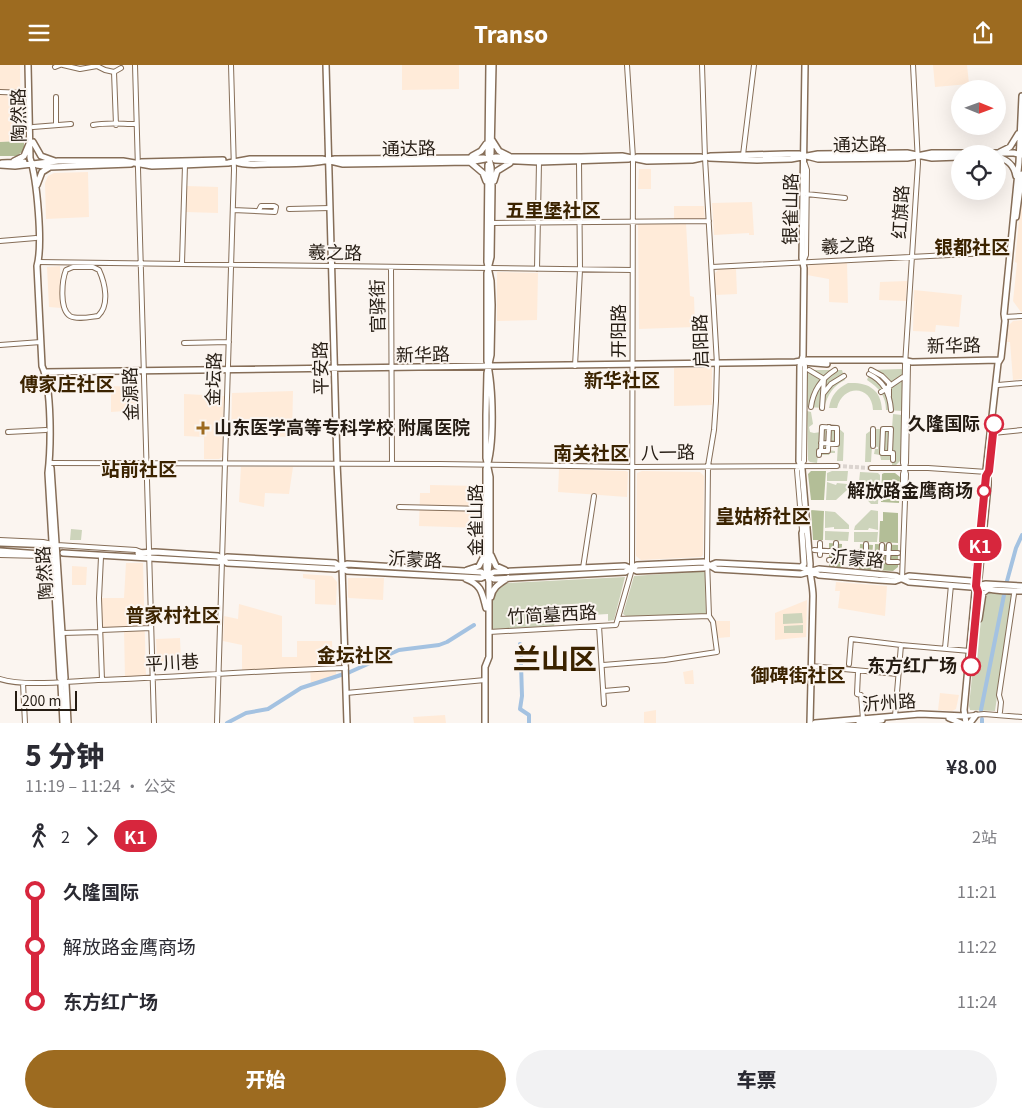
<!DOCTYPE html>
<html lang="zh">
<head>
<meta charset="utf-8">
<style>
	:root { --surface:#fff; --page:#f2f2f3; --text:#2b2b33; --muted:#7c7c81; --accent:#9d6b20 }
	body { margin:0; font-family:Georgia,"Noto Sans SC",serif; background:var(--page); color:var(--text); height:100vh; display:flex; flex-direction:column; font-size:19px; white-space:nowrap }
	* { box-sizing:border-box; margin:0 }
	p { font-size:16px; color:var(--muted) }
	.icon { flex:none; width:28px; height:28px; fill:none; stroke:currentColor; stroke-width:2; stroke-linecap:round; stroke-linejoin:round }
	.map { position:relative; height:658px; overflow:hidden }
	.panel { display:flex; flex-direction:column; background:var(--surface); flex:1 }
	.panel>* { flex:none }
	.badge { padding:0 10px; border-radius:16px; font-size:18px; line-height:32px }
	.needle { width:32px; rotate:91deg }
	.tools { position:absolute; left:951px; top:15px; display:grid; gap:10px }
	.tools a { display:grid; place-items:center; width:55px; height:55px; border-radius:50%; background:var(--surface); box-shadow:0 5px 20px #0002; font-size:25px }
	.scale { position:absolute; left:15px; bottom:12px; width:62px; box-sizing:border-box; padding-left:5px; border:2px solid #251c13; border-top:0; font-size:14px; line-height:18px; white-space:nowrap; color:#251c13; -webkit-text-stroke:4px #fbf5f0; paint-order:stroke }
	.map>.badge { position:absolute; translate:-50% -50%; box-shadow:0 0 0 2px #fff }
	.legs { display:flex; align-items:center; gap:8px; height:55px; padding:0 25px; font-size:16px }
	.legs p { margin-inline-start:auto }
	.head { display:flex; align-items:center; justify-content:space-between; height:85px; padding:0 25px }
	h1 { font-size:28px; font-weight:800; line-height:38px }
	.cta { display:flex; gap:10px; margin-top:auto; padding:10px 25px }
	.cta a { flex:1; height:58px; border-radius:30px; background:var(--accent); color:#fff; font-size:20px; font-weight:800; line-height:58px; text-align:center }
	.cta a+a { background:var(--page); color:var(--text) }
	ul { padding:0 25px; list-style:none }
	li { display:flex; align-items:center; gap:18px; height:55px; font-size:19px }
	li i { display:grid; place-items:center; width:8px; height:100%; margin:0 6px; background:currentColor }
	li i::after { content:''; width:12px; height:12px; margin:-6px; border:4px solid; border-radius:50%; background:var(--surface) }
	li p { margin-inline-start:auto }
	li:first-child i { background:linear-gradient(#0000 50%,currentColor 0) }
	li:last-child i { background:linear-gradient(currentColor 50%,#0000 0) }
	header { display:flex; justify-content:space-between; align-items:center; height:65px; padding:0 25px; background:var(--accent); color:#fff; font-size:22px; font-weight:800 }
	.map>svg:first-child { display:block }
</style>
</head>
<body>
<header><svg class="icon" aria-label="menu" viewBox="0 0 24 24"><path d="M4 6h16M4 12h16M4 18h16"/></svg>Transo<svg class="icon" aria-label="share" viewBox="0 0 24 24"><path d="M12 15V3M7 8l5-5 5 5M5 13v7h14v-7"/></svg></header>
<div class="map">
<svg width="1022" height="658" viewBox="0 0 1022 658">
	<rect width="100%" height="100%" fill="#fbf5f0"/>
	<path fill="#ffebd9" d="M0,0H20L21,76L0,77Z
		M402,0H459V24L402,25Z
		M933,0H967L969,19L935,22Z
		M639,104H651V124H638Z
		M88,107L89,152L46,154L45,118L48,111L54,108Z
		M187,121L218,122V148L186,147Z
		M1022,124V247H1021L1013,236L1017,198L1015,197Z
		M752,137L754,170H749V168L714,170L712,138Z
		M674,141H704L705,156H674Z
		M686,158L690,231L694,232L695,262L639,264L638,159Z
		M847,197L848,238L829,237V214L807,210V204L811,199Z
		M60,201L61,243L49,242L47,202Z
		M719,204H736L737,229L716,230L715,208Z
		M497,207L538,208L537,255L497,256Z
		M907,216L906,236L879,235L880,217Z
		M914,225L962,230L959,262L936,260L935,267L913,266Z
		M1022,255V314L1013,315L1010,277H1007L1009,260L1013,256Z
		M674,303H712V340L674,341Z
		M111,321L139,322V345L111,347Z
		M293,326L292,372L231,370L232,328Z
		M184,329L224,331L222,392L219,394H204V372L184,371Z
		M241,402H293L289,429L265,428L264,442L239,437Z
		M559,404L626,406L628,407L627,432L558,427Z
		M642,406L700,407L704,411L703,490L701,492L641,495L636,491L637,408Z
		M430,420L480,421V441H463V445L481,446V463L419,461L420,428H430Z
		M126,498H143L146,612L125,613L124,565H104L105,614H103L101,533H124Z
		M72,501L87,502L86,520H72Z
		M303,509L332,511L337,517L336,540L315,539V515L303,513Z
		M348,513H384L383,535L349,533L348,532Z
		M836,517L887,521L885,551L838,543L840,526H835Z
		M807,535L806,572L775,575V548Z
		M239,539L282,551V592H297V576H332L333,602L336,604V610L311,619L310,603L242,606V580L223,576L224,551L238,554Z
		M715,556H730V572L718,573Z
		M180,573L181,596L157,597L156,574Z
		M693,605L694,619H685L683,607Z
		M940,628L959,630L956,644L952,646L938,645Z
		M656,645V658H644V647Z
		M445,650L446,658H414L413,652Z"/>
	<path fill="#cdd4bb" d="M901,304L904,305L902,346L886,345C886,331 879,323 867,315L871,305Z
		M809,305H842L845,315C833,321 828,329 824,343L807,342V310Z
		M848,318C868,317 881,324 882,345H873C872,320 843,319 837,343H829C831,330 837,324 848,318Z
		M807,346L811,347L813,359L809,362L810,367L814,368L821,367L822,362L836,361L844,368L843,396H837L838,379H829L828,385L835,386V388H830L829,390H818L817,398L810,397L808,395Z
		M893,349L902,350L901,395L896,400H892V395H881L880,390L874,389L875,384H878V382L872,381L871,397H865L866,369L873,364H892Z
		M832,406H848L847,416H827V408Z
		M860,407L878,408L880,410V418L859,417Z
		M827,417L836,420L837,418L847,419V425L836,435H826Z
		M859,419H871V421L879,420L878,439H871L859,426Z
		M871,445L878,446V465L869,463L868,465H854L855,461Z
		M825,446L835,447L849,460V464H834V462L825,463Z
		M71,464L82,465L81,475H70Z
		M825,466L849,467L848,476L825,475Z
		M854,467H878L877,477H854Z
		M704,506L705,507L706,549L629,553L623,549L634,511Z
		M625,512L614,555L608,556V549L556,552L554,561L493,564C493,545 488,527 507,518Z
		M989,527L1012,529L995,646L970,645L969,641L977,562L980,558L984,531Z
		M802,548L803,558L783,559V549Z
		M803,560V568H784V561Z"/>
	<path fill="#b3be97" d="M21,60H24V85L17,91H0V77L21,76Z
		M811,406H826L824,435H811L808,409Z
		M884,408H895L900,412L899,438L881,437L882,409Z
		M811,445L824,446L823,475H813Z
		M883,447L898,448V478L879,477L880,456H883Z
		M829,478L842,479L841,502H829Z
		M860,479L873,480L871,505L859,504Z
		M875,479L898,480V502L893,506L874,505Z"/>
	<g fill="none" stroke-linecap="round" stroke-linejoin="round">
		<path stroke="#a4c2e1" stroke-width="4" d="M1007,516L1016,483L1022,470
			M520,579L521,591
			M521,599L522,631L520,644L529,650V658
			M981,645L1004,530
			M982,654V658
			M227,658L246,648L268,644L301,623L350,607L399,585L439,580L447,577L474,560"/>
		<path stroke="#dbd4cf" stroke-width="4" stroke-dasharray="4 2" stroke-linecap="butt" d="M837,401L871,403"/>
		<path stroke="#dbd4cf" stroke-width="5" stroke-dasharray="5 2.5" stroke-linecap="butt" d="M46,484L63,485"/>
		<g stroke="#866e58" stroke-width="6">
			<path id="minor" d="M63,0L80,4L97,1L105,5L114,7L121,3
				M135,0L154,658
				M55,2L60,0
				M114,7L116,60
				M0,27L28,28
				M56,32V60
				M93,60C107,57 122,59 136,59
				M33,62L71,59
				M743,90L754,0
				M806,129L845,133
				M289,144L330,143
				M233,145L275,147L276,142L274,141H261L259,145
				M492,158L709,156
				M0,176L36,173
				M38,197L632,205
				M803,197L806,190L807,105L805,99
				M182,198L185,100
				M73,202H93L99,205C105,218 110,240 98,251C90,252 77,255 70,251C59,244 62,215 66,205Z
				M712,202L1009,187
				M391,203L392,398
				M537,204L539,97
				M1004,252L1022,251
				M184,278L229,277
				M0,280L41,277
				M802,297L805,301L804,396L797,405L802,465
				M575,301L580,205L579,96
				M809,305L824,314L822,343
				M871,305L882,311L889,318
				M869,309C884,316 890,330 891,345
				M998,320L1022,318
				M881,327L903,312
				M823,329L831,319L844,311
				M889,331V318
				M811,342C813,326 821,314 835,305
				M8,367L46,365
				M993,368L1022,365
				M873,381V364
				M821,386L822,362L837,363V379L821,378
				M890,388L891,364H883L882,388H893V395
				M819,390V386H828L829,362
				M49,398L440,399L632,402L837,401
				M871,403H928L987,407
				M903,423V409L906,398L908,300L907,296
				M399,442L486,444
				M0,475L43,477L57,480L136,485L141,487
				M889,480L888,497H898
				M814,485L827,486
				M829,486H841
				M860,487L872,488
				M874,488H898
				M0,490L42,491
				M820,490V478
				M101,492L99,533L102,615
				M829,495H841
				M835,495L836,478
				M859,496H872
				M866,496V479
				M874,496H881L882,480
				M583,503L594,431
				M902,514L906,409L903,398L905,300L918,98L913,0
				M618,554L709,551
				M599,561L604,639
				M101,565L151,563
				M489,567L616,560L632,504L633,93L627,0
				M62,568L100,567
				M945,583L951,520
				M849,599L851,574L901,580
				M603,600L665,595L717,587L713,557L709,551L707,495L708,401L714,365L716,336L717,299L705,93L702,0
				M811,601L898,609
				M858,607L857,629L861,630L863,654
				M0,614C24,622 72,616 98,615C181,612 263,605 346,603
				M23,618L25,658
				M604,626L627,624
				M346,628L485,615
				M1000,647L1001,637L999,630L1014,529
				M895,651L901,580L970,586
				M965,651L984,649L1022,652
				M217,658L234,105L231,0"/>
		</g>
		<g stroke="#866e58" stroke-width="8">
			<path id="major" d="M28,0L30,93C37,114 43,180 37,201L42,301C52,323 51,383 48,408L60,613L66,619L68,658
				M326,0L337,398L342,502L347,658
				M805,0L802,193L804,203L803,291L800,301L799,396L802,404L810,499C809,508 813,520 813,531L810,658
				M492,75L499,86L509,91
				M33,77L41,91L55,96
				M1000,87L1010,82L1018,69
				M491,89L493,0
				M472,91L481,86L486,79
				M637,92H701
				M998,92C1008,95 1014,100 1016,111
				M709,93L757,95L791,94L818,89L907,88L932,93L960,92
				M495,95L539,97L629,94
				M14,96L24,91L29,79
				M141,97L223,95
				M236,97C246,101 257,99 268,99C291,99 313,99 335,94L484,93
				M470,97L483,108L486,116
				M2,98L24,97
				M0,100L15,101L58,96H123L152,101L182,100L228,98L250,94H322L343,99L412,98L469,97L496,92H581L622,91L647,96L692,95L711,91L787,89H799L818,94L907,93L932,88H1014L1022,90
				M37,100L50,102L131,99
				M488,100L487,197L491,216L492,240L491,290L487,308L486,350V393L490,412V489L488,507
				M494,116L497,106L510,98
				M37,120L42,107L50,102
				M1016,152L1022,109
				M803,297L827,299
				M45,307L795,297L807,295H902L912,297L999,295
				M51,403L65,613L61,620L63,658
				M0,478L54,480
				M0,486L54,490
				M63,488L218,497L227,492L335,498L347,506L481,513L494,507L625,501L637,506L704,503L716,498L801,502L819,510L878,515L895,516L909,511L971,516C984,527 1005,526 1022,526
				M138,488L155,487L218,491L227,498L335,504L347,499L481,507L494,514L625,507L637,500L704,497L716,504L801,509L819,504L896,511L909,517L971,522L986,519L1022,521
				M491,490L496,501L505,505
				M801,502L804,499L802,468L804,462
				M467,505L479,501L485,489
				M466,514C482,520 482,528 486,543
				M976,518V501L978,497
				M491,532C493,522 499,519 508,513
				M975,557L979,554L983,528L988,524
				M949,653L961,658
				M485,658V602L489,592V517L486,503V404C495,381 493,321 487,296V208L491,192L492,121L491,102L488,89L489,0
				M815,658L920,649L965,651
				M859,658L882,655
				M966,658L964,645L975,527L979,512L988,420V411L986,405L998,298L1001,293L1005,256L1004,249L1019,97L1022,31
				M970,658L976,650"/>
		</g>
		<use href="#minor" stroke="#fff" stroke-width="4"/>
		<use href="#major" stroke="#fff" stroke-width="5"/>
	</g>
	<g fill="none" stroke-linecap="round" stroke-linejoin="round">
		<g stroke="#fff" stroke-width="11">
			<path id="line-1" d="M971,601L978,527L976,521L980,471L986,411L989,406L994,359"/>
		</g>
		<use href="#line-1" stroke="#d7263d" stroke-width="8"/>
	</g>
	<g fill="#fff" stroke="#d7263d" stroke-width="2.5">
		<circle cx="994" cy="359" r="9"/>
		<circle cx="984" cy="426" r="6"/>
		<circle cx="971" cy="601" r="9"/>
	</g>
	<path fill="#9d6b20" stroke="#fbf5f0" stroke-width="2" d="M200.5 355.5h5v5h5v5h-5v5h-5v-5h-5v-5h5z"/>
	<g text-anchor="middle" stroke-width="4" stroke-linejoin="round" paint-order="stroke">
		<g font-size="18" fill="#251c13" stroke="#fbf5f0">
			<text transform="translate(19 50) rotate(-91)" y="6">陶然路</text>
			<text transform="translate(860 80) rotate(-1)" y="6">通达路</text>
			<text transform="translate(409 84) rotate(-1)" y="6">通达路</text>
			<text transform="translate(791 144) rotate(-89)" y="6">银雀山路</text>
			<text transform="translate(901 147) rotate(-87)" y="6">红旗路</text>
			<text transform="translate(848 181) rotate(-3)" y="6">羲之路</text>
			<text transform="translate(335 188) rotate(1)" y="6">羲之路</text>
			<text transform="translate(378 241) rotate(-91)" y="6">官驿街</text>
			<text transform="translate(619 266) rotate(-90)" y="6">开阳路</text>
			<text transform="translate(701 276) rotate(-92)" y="6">启阳路</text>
			<text transform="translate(954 281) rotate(-1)" y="6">新华路</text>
			<text transform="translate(423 290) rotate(-1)" y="6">新华路</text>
			<text transform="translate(321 303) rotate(-91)" y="6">平安路</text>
			<text transform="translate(214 314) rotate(-88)" y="6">金坛路</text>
			<text transform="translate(131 329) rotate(-92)" y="6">金源路</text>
			<text transform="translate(668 388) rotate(-1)" y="6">八一路</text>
			<text transform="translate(476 455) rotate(-90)" y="6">金雀山路</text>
			<text transform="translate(857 494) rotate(5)" y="6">沂蒙路</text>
			<text transform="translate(415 495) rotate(3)" y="6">沂蒙路</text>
			<text transform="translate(45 508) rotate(-94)" y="6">陶然路</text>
			<text transform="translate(552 550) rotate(-3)" y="6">竹简墓西路</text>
			<text transform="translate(172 598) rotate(-3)" y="6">平川巷</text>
			<text transform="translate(889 638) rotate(-4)" y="6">沂州路</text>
		</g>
		<g font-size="18" font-weight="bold" fill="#251c13" stroke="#fbf5f0" text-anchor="end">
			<text x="980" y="365">久隆国际</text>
			<text x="973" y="432">解放路金鹰商场</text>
			<text x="957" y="607">东方红广场</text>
		</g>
		<g font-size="18" font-weight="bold" fill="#251c13" stroke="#fbf5f0" text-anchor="start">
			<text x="214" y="369">山东医学高等专科学校 附属医院</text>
		</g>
		<g font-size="19" font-weight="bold" fill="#3b2300" stroke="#fbf5f0">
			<text x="553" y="152">五里堡社区</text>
			<text x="972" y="189">银都社区</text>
			<text x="622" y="322">新华社区</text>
			<text x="67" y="326">傅家庄社区</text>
			<text x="591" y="395">南关社区</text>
			<text x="139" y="411">站前社区</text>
			<text x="763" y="458">皇姑桥社区</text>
			<text x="173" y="557">普家村社区</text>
			<text x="355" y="597">金坛社区</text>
			<text x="798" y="617">御碑街社区</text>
		</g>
		<g font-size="28" font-weight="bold" fill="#3b2300" stroke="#fbf5f0">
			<text x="555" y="604">兰山区</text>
		</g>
	</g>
</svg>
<div class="tools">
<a><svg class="needle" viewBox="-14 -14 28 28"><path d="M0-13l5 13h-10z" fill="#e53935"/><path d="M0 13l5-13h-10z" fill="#7c7c81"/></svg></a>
<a><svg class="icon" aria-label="locate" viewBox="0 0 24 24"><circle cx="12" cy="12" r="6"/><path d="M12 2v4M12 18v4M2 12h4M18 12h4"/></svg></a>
</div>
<div class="scale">200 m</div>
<b class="badge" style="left:980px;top:480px;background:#d7263d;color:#fff">K1</b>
</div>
<section class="panel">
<div class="head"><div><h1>5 分钟</h1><p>11:19 – 11:24 · 公交</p></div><b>¥8.00</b></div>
<div class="legs"><svg class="icon" aria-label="walk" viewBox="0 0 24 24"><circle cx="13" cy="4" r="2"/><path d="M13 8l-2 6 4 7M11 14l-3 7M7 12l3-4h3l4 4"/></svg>2<svg class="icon" aria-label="forward" viewBox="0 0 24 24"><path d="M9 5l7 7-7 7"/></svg><b class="badge" style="background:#d7263d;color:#fff">K1</b><p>2站</p></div>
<ul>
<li><i style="color:#d7263d"></i><b>久隆国际</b><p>11:21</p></li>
<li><i style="color:#d7263d"></i><span>解放路金鹰商场</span><p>11:22</p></li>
<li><i style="color:#d7263d"></i><b>东方红广场</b><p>11:24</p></li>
</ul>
<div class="cta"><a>开始</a><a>车票</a></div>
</section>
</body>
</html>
